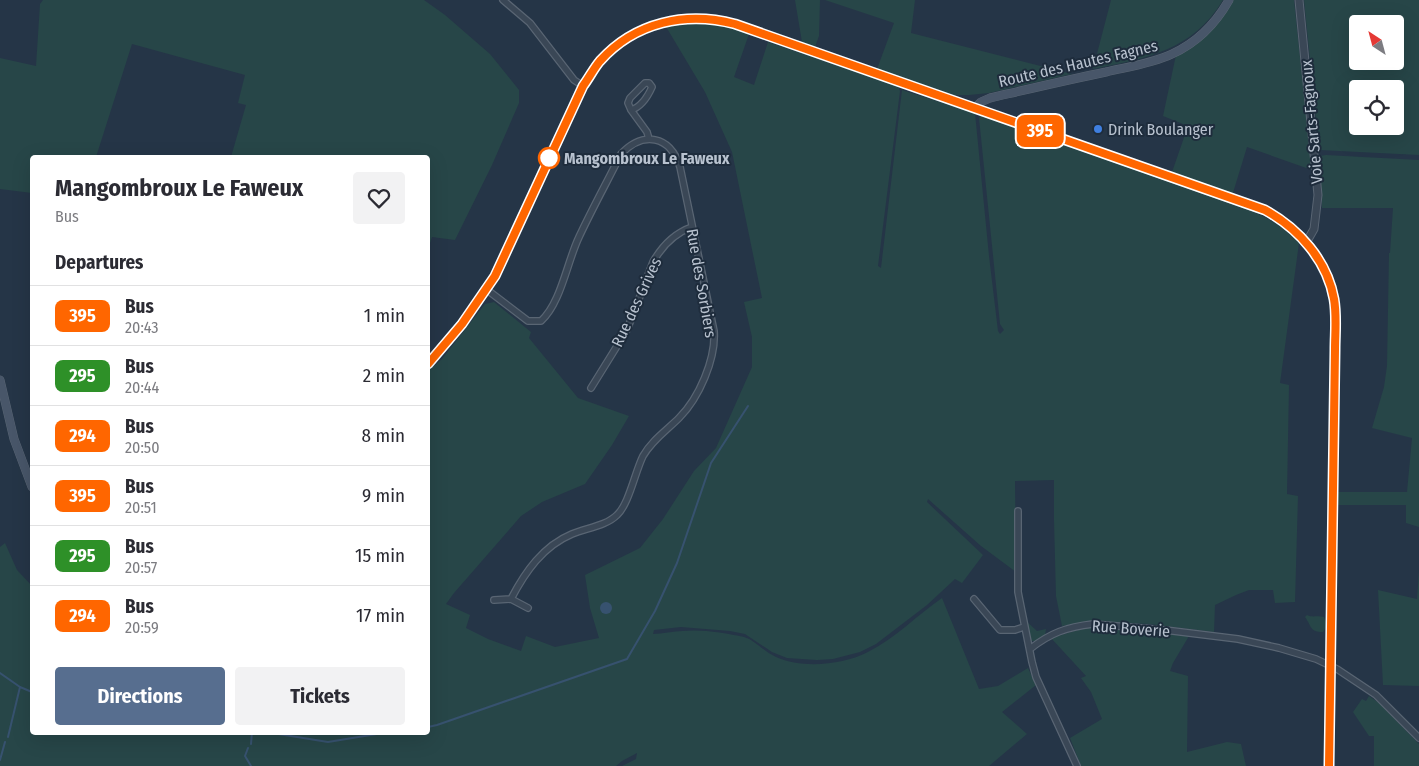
<!DOCTYPE html>
<html lang="en">
<head>
<meta charset="utf-8">
<style>
	:root { --surface:#fff; --page:#f2f2f3; --text:#2b2b33; --muted:#7c7c81; --line:#e1e1e2; --accent:#576e8f }
	body { margin:0; font-family:"Fira Sans Condensed",sans-serif; background:var(--page); color:var(--text); height:100vh; display:flex; flex-direction:column; font-size:19px; white-space:nowrap }
	* { box-sizing:border-box; margin:0 }
	p { font-size:16px; color:var(--muted) }
	.icon { flex:none; width:28px; height:28px; fill:none; stroke:currentColor; stroke-width:2; stroke-linecap:round; stroke-linejoin:round }
	.map { position:relative; flex:1; overflow:hidden }
	.side { position:absolute; left:30px; top:155px; width:400px; height:580px; display:flex; flex-direction:column; background:var(--surface); border-radius:5px; box-shadow:0 5px 20px #0002 }
	.side>* { flex:none }
	.badge { padding:0 10px; border-radius:8px; font-size:18px; line-height:32px }
	.needle { width:32px; rotate:324deg }
	.fabs { position:absolute; left:1349px; top:15px; display:grid; gap:10px }
	.fabs a { display:grid; place-items:center; width:55px; height:55px; border-radius:5px; background:var(--surface); box-shadow:0 5px 20px #0002; font-size:25px }
	.map>.badge { position:absolute; translate:-50% -50%; box-shadow:0 0 0 2px #fff }
	h2 { padding:0 25px; font-size:19px; line-height:45px }
	.round { display:grid; place-items:center; flex:none; width:52px; height:52px; border-radius:5px; background:var(--page) }
	.headline { display:flex; align-items:center; justify-content:space-between; height:85px; padding:0 25px }
	h1 { font-size:24px; font-weight:700; line-height:38px }
	.cta { display:flex; gap:10px; margin-top:auto; padding:10px 25px }
	.cta a { flex:1; height:58px; border-radius:5px; background:var(--accent); color:#fff; font-size:20px; font-weight:700; line-height:58px; text-align:center }
	.cta a+a { background:var(--page); color:var(--text) }
	ul { padding:0; list-style:none }
	li { display:flex; align-items:center; gap:15px; height:60px; padding:0 25px; border-top:1px solid var(--line) }
	li div { flex:1 }
	li b { display:block; font-size:19px }
	li em { font-style:normal }
	li .badge { min-width:55px; font-weight:700; text-align:center }
	.map>svg:first-child { display:block }
</style>
</head>
<body>
<div class="map">
<svg width="1419" height="766" viewBox="0 0 1419 766">
	<rect width="100%" height="100%" fill="#253547"/>
	<path fill="#274648" fill-rule="evenodd" d="M43,0H424L445,15L490,54L519,90V103L492,165L455,240L432,237L428,249V158L231,157L246,105L238,103L245,75L132,44L96,157L32,158V193L0,189V58L36,66L40,4Z
		M795,0H820L819,36L815,47L802,42Z
		M825,0H915L911,33L1072,74L989,93L969,95H954L877,69L894,23Z
		M1111,0H1223C1192,51 1147,58 1093,69Z
		M1232,0H1294L1312,170L1247,147L1232,196L1171,175L1188,126L1163,116L1176,55Z
		M1304,0H1419V155L1319,150ZM1358,24H1395V61H1358ZM1358,89H1395V126H1358Z
		M691,21L720,24L749,34L734,77L754,85L768,42L898,86L900,91L878,266L881,268L902,90L975,113L989,256L998,331L1000,334L1004,330L1000,324L979,118L981,114L1231,202C1260,214 1277,221 1299,243L1280,383L1289,385L1287,494L1298,496L1295,602L1275,603L1273,590H1249L1236,595L1215,605L1214,632L1149,624L1092,621L1062,626L1056,596L1054,520V480L1015,481L1016,572L981,546L928,499L927,502L983,555L962,583L955,579L927,605L876,644L860,652L833,659L817,660L787,658L772,652L745,634L730,631L681,627L654,630L653,634C663,634 673,631 683,631C701,629 726,633 744,637C755,640 764,652 776,657C803,669 842,665 868,652C896,638 917,615 942,598L979,689L998,686L1028,668L1036,685L1002,712L1027,734L989,766H622L636,759L637,753L622,761L616,766H0V547L5,543L17,570L32,586V732H428V371L442,359L485,304L494,302L531,332L529,338L578,398L629,416L612,445L585,484L542,502L521,516L454,593L446,604L470,615L466,628L488,639L521,651L526,636L555,647L599,638L590,608L585,575L640,548L663,519L694,471L716,448L752,367V337L744,302L762,298L732,152L705,92L665,25Z
		M1326,155L1419,160V527L1406,523V505H1337V492H1407L1412,438L1372,428L1384,387L1387,366L1389,253H1390L1393,208H1322L1320,156Z
		M1419,570V686L1383,685L1378,590L1417,599Z
		M1307,615C1313,618 1317,615 1324,617C1327,623 1327,627 1323,632C1310,632 1312,627 1305,617Z
		M1025,620L1037,631L1046,629L1045,635L1036,641H1031Z
		M1085,628H1118L1189,636L1173,663L1170,671L1188,676L1187,752L1227,742L1241,744L1246,766H1081L1070,738L1102,719L1091,692L1081,678L1086,676L1051,638Z
		M1369,696L1379,703L1419,744V766H1374V736H1369L1353,712L1362,699L1366,701Z"/>
	<path fill="#37526f" d="M600 608a6 6 0 1 1 12 0a6 6 0 1 1-12 0Z"/>
	<g fill="none" stroke-linecap="round" stroke-linejoin="round">
		<path stroke="#37526f" stroke-width="2" d="M0,673L20,687L32,692
			M428,727L437,725L627,659L655,611L677,563L711,463L748,406
			M266,732L328,742L389,732
			M8,737L20,687
			M251,744L252,732
			M248,748L245,756L251,766
			M0,760L5,742"/>
		<g stroke="#596573" stroke-width="8">
			<path id="minor" d="M503,0L530,23L574,80L583,86
				M631,110L628,103L630,98L645,83H649L652,87C648,96 641,107 631,110L647,132L649,139
				M486,289L528,321H541C561,303 567,262 579,237C592,209 607,182 621,154C643,131 670,135 680,167L714,331C716,359 699,398 679,418C667,430 652,440 643,456C635,472 629,504 617,515C606,526 586,528 572,534C543,546 525,572 511,599
				M591,388L627,330L653,262C662,246 675,233 692,227
				M1018,511V592L1032,662L1036,677L1077,766
				M974,599L1000,630H1015L1024,627
				M494,600L511,599L528,608
				M1030,649C1050,633 1067,627 1093,624L1165,630L1238,639L1279,648L1316,659L1337,669L1376,695L1419,738"/>
		</g>
		<g stroke="#596573" stroke-width="9">
			<path id="tertiary" d="M1299,0L1318,195L1314,229L1306,243"/>
		</g>
		<g stroke="#596573" stroke-width="9">
			<path id="secondary" d="M975,108L981,102L990,98C1029,89 1067,80 1106,72C1127,67 1151,64 1172,54C1196,43 1216,23 1229,0
				M428,364L462,324L495,276L583,86C589,78 594,68 600,61C635,22 685,11 735,24L1265,211C1299,228 1327,261 1334,299C1337,316 1335,333 1335,350L1329,766
				M0,380L14,439L32,487"/>
		</g>
		<use href="#minor" stroke="#3a4756" stroke-width="5.5"/>
		<use href="#tertiary" stroke="#3a4756" stroke-width="7"/>
		<use href="#secondary" stroke="#485669" stroke-width="8"/>
	</g>
	<g fill="none" stroke-linecap="round" stroke-linejoin="round">
		<g stroke="#fff" stroke-width="11">
			<path id="line" d="M428,364L462,324L495,276L583,86C589,78 594,68 600,61C635,22 686,11 735,24L1265,210C1299,229 1327,260 1334,299C1337,316 1335,333 1335,350L1329,766"/>
		</g>
		<use href="#line" stroke="#f60" stroke-width="8"/>
	</g>
	<circle fill="#3f7fe0" stroke="#1e2c3c" stroke-width="2" cx="1098" cy="129" r="5"/>
	<circle fill="#fff" stroke="#f60" stroke-width="2.5" cx="549" cy="158" r="10"/>
	<g text-anchor="middle" stroke-width="4" stroke-linejoin="round" paint-order="stroke">
		<g font-size="16" fill="#b8c2cf" stroke="#1e2c3c">
			<text transform="translate(1078 63) rotate(-13)" y="6">Route des Hautes Fagnes</text>
			<text transform="translate(1311 122) rotate(-95)" y="6">Voie Sarts-Fagnoux</text>
			<text transform="translate(702 283) rotate(80)" y="6">Rue des Sorbiers</text>
			<text transform="translate(636 302) rotate(-65)" y="6">Rue des Grives</text>
			<text transform="translate(1131 628) rotate(4)" y="6">Rue Boverie</text>
		</g>
		<g font-size="16" fill="#b8c2cf" stroke="#1e2c3c" text-anchor="start">
			<text x="1108" y="135">Drink Boulanger</text>
		</g>
		<g font-size="16" font-weight="bold" fill="#b8c2cf" stroke="#1e2c3c" text-anchor="start">
			<text x="564" y="164">Mangombroux Le Faweux</text>
		</g>
	</g>
</svg>
<div class="fabs">
<a><svg class="needle" viewBox="-14 -14 28 28"><path d="M0-13l5 13h-10z" fill="#e53935"/><path d="M0 13l5-13h-10z" fill="#7c7c81"/></svg></a>
<a><svg class="icon" aria-label="locate" viewBox="0 0 24 24"><circle cx="12" cy="12" r="6"/><path d="M12 2v4M12 18v4M2 12h4M18 12h4"/></svg></a>
</div>
<b class="badge" style="left:1040px;top:131px;background:#f60;color:#fff">395</b>
<section class="side">
<div class="headline"><div><h1>Mangombroux Le Faweux</h1><p>Bus</p></div><a class="round"><svg class="icon" aria-label="heart" viewBox="0 0 24 24"><path d="M12 20l-8-8c-3-5 5-10 8-4 3-6 11-1 8 4z"/></svg></a></div>
<h2>Departures</h2>
<ul>
<li><span class="badge" style="background:#f60;color:#fff">395</span><div><b>Bus</b><p>20:43</p></div><em>1 min</em></li>
<li><span class="badge" style="background:#2e9028;color:#fff">295</span><div><b>Bus</b><p>20:44</p></div><em>2 min</em></li>
<li><span class="badge" style="background:#f60;color:#fff">294</span><div><b>Bus</b><p>20:50</p></div><em>8 min</em></li>
<li><span class="badge" style="background:#f60;color:#fff">395</span><div><b>Bus</b><p>20:51</p></div><em>9 min</em></li>
<li><span class="badge" style="background:#2e9028;color:#fff">295</span><div><b>Bus</b><p>20:57</p></div><em>15 min</em></li>
<li><span class="badge" style="background:#f60;color:#fff">294</span><div><b>Bus</b><p>20:59</p></div><em>17 min</em></li>
</ul>
<div class="cta"><a>Directions</a><a>Tickets</a></div>
</section>
</div>
</body>
</html>
